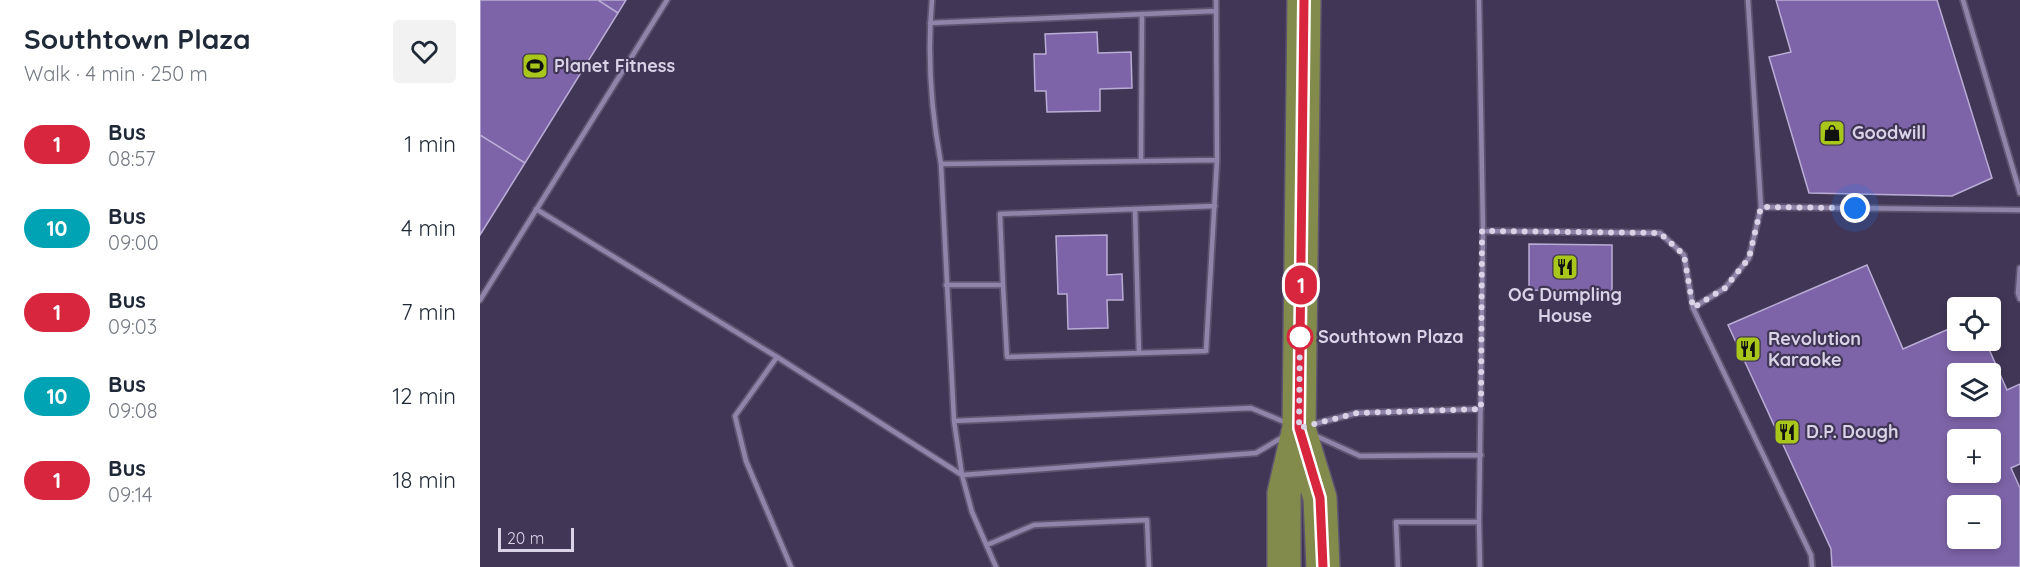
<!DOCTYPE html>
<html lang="en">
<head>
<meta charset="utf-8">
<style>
	:root { --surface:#fff; --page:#f2f2f3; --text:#1f2937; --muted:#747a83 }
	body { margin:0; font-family:Quicksand,sans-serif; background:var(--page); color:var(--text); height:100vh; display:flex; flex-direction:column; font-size:22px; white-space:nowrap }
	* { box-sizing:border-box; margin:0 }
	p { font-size:20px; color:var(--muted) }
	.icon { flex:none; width:33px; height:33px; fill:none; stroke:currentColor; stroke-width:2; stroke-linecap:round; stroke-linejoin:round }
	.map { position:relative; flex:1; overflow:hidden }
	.sheet { display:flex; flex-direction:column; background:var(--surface); width:480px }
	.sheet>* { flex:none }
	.badge { padding:0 12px; border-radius:20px; font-size:21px; line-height:39px }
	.buttons { position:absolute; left:1467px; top:297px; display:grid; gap:12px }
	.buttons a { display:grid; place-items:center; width:54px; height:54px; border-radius:6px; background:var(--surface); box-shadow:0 3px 9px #0003; font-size:30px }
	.scale { position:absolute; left:18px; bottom:15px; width:76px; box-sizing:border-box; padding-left:6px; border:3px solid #dad3e8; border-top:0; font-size:16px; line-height:21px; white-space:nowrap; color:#dad3e8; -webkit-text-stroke:4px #423657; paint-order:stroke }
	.you { position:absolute; width:30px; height:30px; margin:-15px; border:4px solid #fff; border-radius:50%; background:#1a73e8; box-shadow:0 0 0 9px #1a73e833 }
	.map>.badge { position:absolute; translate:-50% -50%; box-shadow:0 0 0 3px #fff }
	.round { display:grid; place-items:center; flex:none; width:63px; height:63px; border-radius:6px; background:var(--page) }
	.headline { display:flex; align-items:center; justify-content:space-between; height:102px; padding:0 24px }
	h1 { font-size:28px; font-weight:700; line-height:45px }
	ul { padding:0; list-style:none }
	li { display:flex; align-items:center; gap:18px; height:84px; padding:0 24px }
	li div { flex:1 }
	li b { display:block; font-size:22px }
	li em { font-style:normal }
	li .badge { min-width:66px; font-weight:700; text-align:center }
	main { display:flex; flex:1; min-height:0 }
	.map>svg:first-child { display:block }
</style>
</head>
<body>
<main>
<section class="sheet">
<div class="headline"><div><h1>Southtown Plaza</h1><p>Walk · 4 min · 250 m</p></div><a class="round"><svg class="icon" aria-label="heart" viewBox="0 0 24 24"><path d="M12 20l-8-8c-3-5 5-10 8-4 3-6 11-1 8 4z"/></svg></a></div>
<ul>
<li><span class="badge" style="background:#d7263d;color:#fff">1</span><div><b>Bus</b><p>08:57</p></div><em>1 min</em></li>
<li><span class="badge" style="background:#00a3b4;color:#fff">10</span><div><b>Bus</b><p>09:00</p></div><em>4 min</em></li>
<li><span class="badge" style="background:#d7263d;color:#fff">1</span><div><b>Bus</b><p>09:03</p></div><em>7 min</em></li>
<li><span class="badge" style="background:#00a3b4;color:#fff">10</span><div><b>Bus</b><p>09:08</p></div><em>12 min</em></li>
<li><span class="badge" style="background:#d7263d;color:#fff">1</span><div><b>Bus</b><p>09:14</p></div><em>18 min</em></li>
</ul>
</section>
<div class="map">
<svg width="1540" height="567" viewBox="0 0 1540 567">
	<rect width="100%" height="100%" fill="#423657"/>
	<path fill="#7d64a8" stroke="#baadd5" stroke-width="1.5" fill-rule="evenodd" d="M0,0H118L138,13L45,163L0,135Z
		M118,0H146L138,13Z
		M1296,0H1457L1512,178L1472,196L1329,193L1289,57L1311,52Z
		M617,32L618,53L651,52L652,88L620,89V111L567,112L566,91H555L554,54H566L565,34Z
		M0,135L45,163L0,235Z
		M627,235V275L642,274L643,300H627L628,328L588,329L587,294H578L576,236Z
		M1049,244L1132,245V291L1049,290Z
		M1387,265L1423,349L1478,325V340H1505L1527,390L1540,384V464L1531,468L1540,488V567H1352L1351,549L1248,325ZM1478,374H1510V406H1478ZM1478,440H1510V472H1478ZM1478,506H1510V538H1478Z"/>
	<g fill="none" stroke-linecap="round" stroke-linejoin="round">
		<g stroke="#5e5470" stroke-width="8">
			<path id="lane" d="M452,0C447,55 451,110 461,164L474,421L482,475L492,512L516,567
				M999,0L1003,231L999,522L1000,567
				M1268,0L1281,207L1269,258L1245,288L1213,308L1331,555L1332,567
				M1483,0L1540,193
				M450,23L736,11
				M661,160L662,14
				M461,164L737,160L736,0
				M1281,207L1540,210
				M56,209L297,357L482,475L776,453L803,437
				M655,209L659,353
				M1003,231L1180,233L1204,255L1213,308
				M1540,268L1538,293L1540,299
				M466,285H523L527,357L726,351L737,160
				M523,285L520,214L735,206
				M0,300L187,0
				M297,357L255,416L266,461L311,567
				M474,421L771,408L807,423
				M830,425L877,413L1001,409
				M834,435L880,456L1001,455
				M507,545L554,525L667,520L669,567
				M918,567L916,522H999"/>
		</g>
		<g stroke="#5e5470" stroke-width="36">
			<path id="primary" d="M819,429L840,498L843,567
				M804,567V493L819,428L824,0"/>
		</g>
		<use href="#lane" stroke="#9184aa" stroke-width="4.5"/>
		<use href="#primary" stroke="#828b4b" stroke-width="33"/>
	</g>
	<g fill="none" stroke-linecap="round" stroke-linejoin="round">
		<g stroke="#fff" stroke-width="14">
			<path id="line" d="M824,0L819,428L840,498L843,567"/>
		</g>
		<use href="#line" stroke="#d7263d" stroke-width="9"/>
		<path stroke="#dad3e8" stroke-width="6" stroke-dasharray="0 10.8" d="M820,337V331L819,428L877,413L1001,409L1002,231L1180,233L1204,255L1213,308L1245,288L1269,258L1281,207L1375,208"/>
	</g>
	<defs>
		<g id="stadium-square" transform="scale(1.35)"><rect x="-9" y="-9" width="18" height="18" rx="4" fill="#a9c71b" stroke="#423657"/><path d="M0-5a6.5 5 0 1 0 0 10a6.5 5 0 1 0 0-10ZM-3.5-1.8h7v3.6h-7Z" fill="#111"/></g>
		<g id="shop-square" transform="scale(1.35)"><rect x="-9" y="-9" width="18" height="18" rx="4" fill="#a9c71b" stroke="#423657"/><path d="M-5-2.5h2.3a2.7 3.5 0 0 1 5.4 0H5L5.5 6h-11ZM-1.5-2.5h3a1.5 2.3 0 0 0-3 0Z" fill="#111"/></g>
		<g id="restaurant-square" transform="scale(1.35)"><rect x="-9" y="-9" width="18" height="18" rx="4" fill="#a9c71b" stroke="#423657"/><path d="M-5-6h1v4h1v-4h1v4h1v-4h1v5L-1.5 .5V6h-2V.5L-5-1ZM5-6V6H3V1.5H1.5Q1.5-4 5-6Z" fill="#111"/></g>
	</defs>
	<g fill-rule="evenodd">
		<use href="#stadium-square" x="55" y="66"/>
		<use href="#shop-square" x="1352" y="133"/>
		<use href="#restaurant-square" x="1085" y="267"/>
		<use href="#restaurant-square" x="1268" y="349"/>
		<use href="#restaurant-square" x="1307" y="432"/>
	</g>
	<circle fill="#fff" stroke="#d7263d" stroke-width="3" cx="820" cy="337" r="12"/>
	<g text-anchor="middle" stroke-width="4.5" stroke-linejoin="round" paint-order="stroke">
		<g font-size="18" font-weight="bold" fill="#dad3e8" stroke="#423657" text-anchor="start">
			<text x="74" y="72">Planet Fitness</text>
			<text x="1372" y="139">Goodwill</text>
			<text x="1085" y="301" text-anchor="middle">OG Dumpling<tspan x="1085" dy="21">House</tspan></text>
			<text x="1288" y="345">Revolution<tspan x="1288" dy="21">Karaoke</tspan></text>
			<text x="1326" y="438">D.P. Dough</text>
		</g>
		<g font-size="18" font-weight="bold" fill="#dad3e8" stroke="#423657" text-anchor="start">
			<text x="838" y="343">Southtown Plaza</text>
		</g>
	</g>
</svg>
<div class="buttons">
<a><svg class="icon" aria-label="locate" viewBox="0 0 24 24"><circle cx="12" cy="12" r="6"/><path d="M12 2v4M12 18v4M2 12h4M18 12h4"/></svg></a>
<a><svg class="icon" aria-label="layers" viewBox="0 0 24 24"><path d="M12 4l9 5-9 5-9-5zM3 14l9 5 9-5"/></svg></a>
<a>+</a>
<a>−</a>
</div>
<div class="scale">20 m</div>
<div class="you" style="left:1375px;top:208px"></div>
<b class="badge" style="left:821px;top:285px;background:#d7263d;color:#fff">1</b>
</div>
</main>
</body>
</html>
